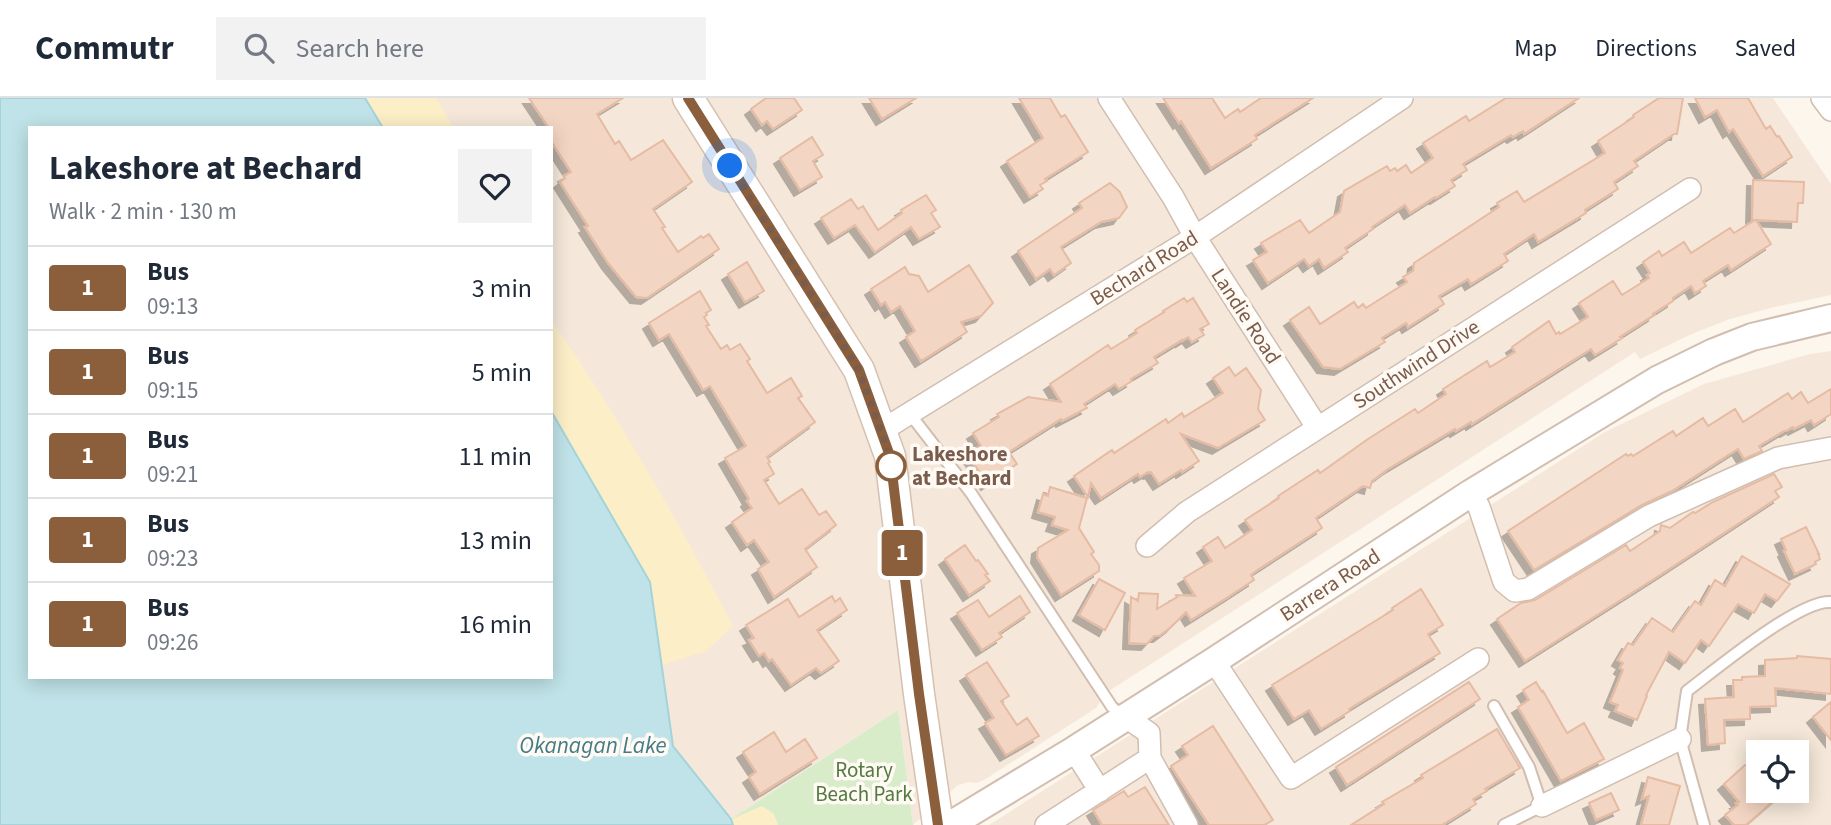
<!DOCTYPE html>
<html lang="en">
<head>
<meta charset="utf-8">
<style>
	:root { --surface:#fff; --page:#f2f2f3; --text:#1f2937; --muted:#747a83; --line:#e0e1e3 }
	body { margin:0; font-family:"Source Sans 3",sans-serif; background:var(--page); color:var(--text); height:100vh; display:flex; flex-direction:column; font-size:26px; white-space:nowrap }
	* { box-sizing:border-box; margin:0 }
	p { font-size:23px; color:var(--muted) }
	.icon { flex:none; width:38px; height:38px; fill:none; stroke:currentColor; stroke-width:2; stroke-linecap:round; stroke-linejoin:round }
	.map { position:relative; flex:1; overflow:hidden }
	.details { position:absolute; left:28px; top:28px; width:525px; height:553px; display:flex; flex-direction:column; background:var(--surface); border-radius:0px; box-shadow:0 4px 18px #0003 }
	.details>* { flex:none }
	.badge { padding:0 14px; border-radius:5px; font-size:24px; line-height:46px }
	.controls { position:absolute; left:1746px; top:642px; display:grid; gap:14px }
	.controls a { display:grid; place-items:center; width:63px; height:63px; border-radius:0px; background:var(--surface); box-shadow:0 4px 18px #0003; font-size:35px }
	.you { position:absolute; width:35px; height:35px; margin:-18px; border:5px solid #fff; border-radius:50%; background:#1a73e8; box-shadow:0 0 0 10px #1a73e833 }
	.map>.badge { position:absolute; translate:-50% -50%; box-shadow:0 0 0 4px #fff }
	.round { display:grid; place-items:center; flex:none; width:74px; height:74px; border-radius:0px; background:var(--page) }
	.headline { display:flex; align-items:center; justify-content:space-between; height:119px; padding:0 21px }
	h1 { font-size:33px; font-weight:700; line-height:52px }
	ul { padding:0; list-style:none }
	li { display:flex; align-items:center; gap:21px; height:84px; padding:0 21px; border-top:2px solid var(--line) }
	li div { flex:1 }
	li b { display:block; font-size:26px }
	li em { font-style:normal }
	li .badge { min-width:77px; font-weight:700; text-align:center }
	header { display:flex; align-items:center; gap:42px; box-sizing:border-box; height:98px; padding:0 35px; background:var(--surface); border-bottom:2px solid var(--line) }
	header strong { font-size:33px }
	nav { display:flex; gap:38px; margin-inline-start:auto; font-size:24px }
	.search { width:490px; height:63px; background:var(--page); display:flex; align-items:center; gap:18px; box-sizing:border-box; padding:0 24px; border-radius:0px; color:var(--muted); font-size:26px }
	.map>svg:first-child { display:block }
</style>
</head>
<body>
<header>
<strong>Commutr</strong>
<div class="search"><svg class="icon" aria-label="search" viewBox="0 0 24 24"><circle cx="10" cy="10" r="6"/><path d="M15 15l6 6"/></svg>Search here</div>
<nav><a>Map</a><a>Directions</a><a>Saved</a></nav>
</header>
<div class="map">
<svg width="1831" height="727" viewBox="0 0 1831 727">
	<defs>
		<filter id="shadow"><feDropShadow dx="-6" dy="6" stdDeviation="0" flood-color="#0004"/></filter>
	</defs>
	<rect width="100%" height="100%" fill="#fdf6ec"/>
	<path fill="#f5e8da" fill-rule="evenodd" d="M365,0H1773L1831,86V197L1774,209L1730,221L1694,235L1640,261L1635,254L1106,595L1096,610L984,682L977,685L969,684L958,687L913,727L898,612L731,721L673,648L650,484L551,313V30H383Z
		M1831,253V727H989L1605,334L1704,286L1810,256ZM1759,654H1797V693H1759Z"/>
	<path fill="#d8ecc9" d="M898,612L913,727H733L731,721Z"/>
	<path fill="#fcefc7" d="M364,0H436L454,30H382Z
		M551,222C619,319 678,423 733,528L706,553L662,567L650,484L551,313Z
		M762,708L774,716L778,727H726L725,724Z"/>
	<path fill="#bfe3e8" stroke="#a5d3da" stroke-width="2" d="M0,0H365L383,30H30V579H551V313L650,484L673,648L731,721L733,727H0Z"/>
	<path fill="#f3d5c3" stroke="#e6bba3" stroke-width="2" filter="url(#shadow)" d="M529,0H623L597,16L615,46L619,43L631,62L663,42L692,84L653,111L665,129L662,130L678,154L701,138L703,140L709,136L719,151L647,200L636,199L608,165L585,129L588,128L560,84L565,80L564,78L571,74L551,43V30H549Z
		M766,0H794L802,12L773,31L767,23L762,27L751,11Z
		M869,0H916L882,21Z
		M1019,0H1050L1061,19L1065,17L1088,54L1045,81L1047,83L1040,87L1043,91L1030,99L1007,63L1043,40Z
		M1163,0H1212L1225,20L1238,11L1240,14L1261,0H1313L1255,37L1257,41L1211,70L1181,23L1179,25Z
		M1506,0H1579L1524,36L1523,33L1513,39L1511,37L1463,66L1467,72L1451,82L1455,88L1436,100L1435,99L1410,115L1405,107L1372,129L1373,131L1345,150L1348,154L1324,170L1319,161L1309,168L1304,161L1268,185L1253,162L1267,154L1261,145L1300,122L1309,135L1340,114L1344,93L1387,68L1390,73L1395,70L1397,73L1406,67L1411,75L1433,60L1423,45L1466,18L1469,23Z
		M1659,0H1683L1677,36H1674L1634,63L1638,68L1614,84L1618,91L1585,112L1586,115L1538,144L1534,136L1504,156L1508,163L1471,186L1468,181L1439,198L1444,206L1408,229L1406,225L1382,240L1385,244L1340,271L1323,269L1290,222L1309,209L1320,226L1354,204L1358,210L1363,206L1366,210L1407,184L1403,179L1413,173L1414,165L1499,109L1497,105L1517,93L1524,104L1605,55L1598,43L1634,19L1633,17Z
		M1695,0H1748L1766,31L1770,28L1777,39L1779,38L1792,59L1763,78L1733,31L1729,34L1717,12L1705,19Z
		M812,39L823,57L813,63L822,79L800,92L780,60Z
		M1753,82L1804,84L1803,105H1798L1797,124L1756,122L1771,146L1731,172L1728,167L1703,183L1706,188L1695,195L1691,188L1673,200V203L1653,216L1654,217L1620,239L1622,240L1595,257L1591,251L1472,326L1471,324L1456,333L1455,331L1388,371L1372,383L1370,390L1363,388L1316,420L1322,430L1256,473L1251,477L1254,482L1228,499L1191,522L1186,514L1171,529L1159,538H1154L1147,546L1129,545L1131,499L1138,503L1139,495L1158,496L1157,511L1177,499L1176,497L1195,498L1184,480L1212,463L1203,449L1218,439L1225,450L1252,432L1245,422L1279,400L1278,398L1318,372L1320,375L1368,341L1415,311L1418,315L1446,296L1443,291L1487,263L1490,269L1515,254L1512,249L1549,223L1556,236L1559,234L1560,236L1588,219L1579,205L1613,183L1622,197L1649,180L1647,177L1650,175L1643,164L1659,153L1662,158L1684,144L1691,155L1730,130L1734,135L1755,122H1752Z
		M1110,85L1120,94L1127,109L1119,120L1101,124L1061,149L1071,165L1054,177L1050,171L1036,181L1018,153L1082,110L1079,105Z
		M926,97L936,112L931,115L940,129L919,141L911,129L875,154L855,127L834,140L821,120L851,101L858,111L863,108L878,132L902,115L901,112Z
		M747,164L764,193L745,204L728,176Z
		M969,167L993,205L981,218L961,224L967,234L921,263L906,239L915,233L900,208L891,214L885,204L881,207L871,191L905,169L909,176L919,178L928,194Z
		M700,193L711,212L706,215L707,217L704,219L709,227L706,228L721,251L727,247L730,252L740,246L750,261L747,263L767,295L791,280L802,298L798,300L815,324L767,359L770,364L768,365L774,376L764,382L779,406L802,391L819,417L826,413L836,427L805,451L817,469L774,499L758,471L769,464L754,442L747,447L732,424L752,410L747,403L749,401L725,360L746,348L710,288L703,292L669,236L659,242L649,225Z
		M1184,200L1187,204L1193,200L1209,226L1200,231L1204,237L1192,244L1188,239L1182,243V242L1154,259L1158,265L1131,281L1132,283L1119,291L1115,286L1084,306L1087,310L1062,323L1061,321L1009,354L1017,366L987,386L968,356L981,348L973,335L999,319L997,316L1028,299L1061,304L1050,286L1108,247L1111,251L1137,235L1135,232L1164,214L1163,213Z
		M1229,269L1235,278L1246,270L1261,292L1258,311L1265,322L1218,350L1181,336L1199,363L1182,374L1181,372L1159,386L1151,374L1149,375L1148,374L1140,379L1138,376L1101,400L1091,385L1088,399L1074,378L1112,352L1114,355L1166,321L1168,325L1182,315L1184,319L1223,295L1213,280Z
		M1831,291V316L1814,327L1811,322L1794,331L1793,329L1786,333H1784L1759,348L1762,353L1744,361L1738,351L1672,393L1642,407L1534,472L1508,433L1626,356L1628,358L1631,356L1633,358L1673,333L1676,338L1703,320L1708,328L1735,311L1743,324L1788,295L1792,301L1801,294L1808,305Z
		M1774,376L1782,389L1775,393L1779,399L1660,477L1525,563L1497,521L1521,505L1535,502L1626,447L1630,453L1660,433L1661,427L1670,430L1693,414L1695,415L1713,404Z
		M1050,389L1087,400L1079,430L1094,454L1091,456L1099,467V473L1061,497L1037,459L1038,450L1068,432L1052,427L1055,419L1038,414L1043,396L1048,398Z
		M1806,429L1819,456H1818L1820,461L1815,464L1816,466L1795,476L1784,453L1786,452L1781,441Z
		M965,447L976,463L978,462L988,476L985,477L990,483L969,497L945,461Z
		M1742,458L1790,486L1777,503L1765,496L1754,515L1738,506L1709,548L1701,542L1685,565L1669,554L1646,597L1647,598L1637,622L1615,613L1618,607L1610,604L1623,572L1620,570L1623,565L1618,562L1628,545L1633,547L1652,520L1673,534L1695,503L1701,507L1715,482L1725,488Z
		M1099,481L1125,495L1105,532L1079,517Z
		M1421,491L1443,527L1428,536L1440,555L1349,611L1350,613L1321,631L1309,612L1294,621L1272,587L1393,512L1392,510Z
		M832,498L835,504L840,500L847,512L817,532L839,563L821,575L816,570L791,587L772,561L769,563L764,555L759,558L749,542L754,540L746,527L788,501L799,519Z
		M1020,498L1030,514L999,535L1002,539L982,552L957,515L978,502L989,519Z
		M1797,558L1831,561V596L1775,590L1776,608L1750,609V621L1724,622L1725,645L1708,647L1705,601L1734,599L1733,582H1742V579L1765,578V562L1797,560Z
		M987,564L1009,598L1001,603L1017,627L1027,620L1039,638L1006,657L985,625L994,620L966,577Z
		M1469,584L1480,601L1347,687L1336,669Z
		M1536,584L1542,594L1543,593L1567,635L1584,625L1604,661L1561,683L1518,609L1529,602L1523,592Z
		M1831,604V642L1813,619Z
		M1213,628L1273,722L1264,727H1209L1171,668L1188,657L1182,648Z
		M1497,631L1520,670L1485,691L1487,693L1473,701L1476,706L1442,727H1351L1384,706L1382,704L1423,680L1421,677Z
		M774,634L786,654L805,641L817,660L760,696L749,679L756,674L743,654Z
		M1759,662V693H1785L1746,727H1734L1725,717L1738,707L1736,705L1739,704L1724,686L1745,667L1751,668Z
		M1648,679L1680,688L1669,727H1641L1649,698L1642,701Z
		M1145,689L1169,727H1102L1093,712L1124,693L1128,699Z
		M1611,695L1619,712L1596,722L1589,705Z"/>
	<g fill="none" stroke-linecap="round" stroke-linejoin="round">
		<g stroke="#d1beb0" stroke-width="14">
			<path id="service" d="M910,316L971,395L1112,609L1123,618
				M1494,608L1529,669L1542,708L1504,727
				M1704,727L1680,641L1687,593C1715,572 1800,501 1831,504"/>
		</g>
		<g stroke="#d1beb0" stroke-width="24">
			<path id="minor" d="M1109,0L1173,99L1195,139L1317,329
				M1822,0L1831,12
				M881,333L1195,139L1402,0
				M1471,395L1479,409L1504,484L1515,493L1528,491L1649,418L1778,360L1831,350
				M1147,448L1187,414L1690,91
				M1214,563L1291,680L1478,561
				M1126,619L1149,635L1150,660L1187,727
				M1074,652L1100,693
				M1542,708L1680,641
				M1046,727L1150,660"/>
		</g>
		<g stroke="#d1beb0" stroke-width="30">
			<path id="tertiary" d="M950,727L1074,652L1214,563L1471,395L1657,282L1714,254L1752,239L1831,220"/>
		</g>
		<g stroke="#d6c0b0" stroke-width="33">
			<path id="secondary" d="M688,0L859,272L890,358L919,596L938,727"/>
		</g>
		<use href="#service" stroke="#fff" stroke-width="10"/>
		<use href="#minor" stroke="#fff" stroke-width="21"/>
		<use href="#tertiary" stroke="#fff" stroke-width="26"/>
		<use href="#secondary" stroke="#fff" stroke-width="30"/>
	</g>
	<g fill="none" stroke-linecap="round" stroke-linejoin="round">
		<g stroke="#fff" stroke-width="16">
			<path id="line" d="M688,0L859,272L890,358L919,596L938,727"/>
		</g>
		<use href="#line" stroke="#8b5e3c" stroke-width="10"/>
		<path stroke="#7a5c4d" stroke-width="7" stroke-dasharray="0 12.6" d="M730,68L859,272L890,358L891,368"/>
	</g>
	<circle fill="#fff" stroke="#8b5e3c" stroke-width="3.5" cx="891" cy="368" r="14"/>
	<g text-anchor="middle" stroke-width="7" stroke-linejoin="round" paint-order="stroke">
		<g font-size="21" fill="#7a5c4d" stroke="#fffaf3">
			<text transform="translate(1144 170) rotate(-32)" y="7">Bechard Road</text>
			<text transform="translate(1246 218) rotate(57)" y="7">Landie Road</text>
			<text transform="translate(1416 266) rotate(-33)" y="7">Southwind Drive</text>
			<text transform="translate(1330 487) rotate(-33)" y="7">Barrera Road</text>
		</g>
		<g font-size="21" font-weight="bold" fill="#7a5c4d" stroke="#fffaf3" text-anchor="start">
			<text x="912" y="363">Lakeshore<tspan x="912" dy="24">at Bechard</tspan></text>
		</g>
		<g font-size="21" fill="#537a41" stroke="#fffaf3">
			<text x="864" y="679">Rotary<tspan x="864" dy="24">Beach Park</tspan></text>
		</g>
		<g font-size="23" font-style="italic" fill="#437c86" stroke="#fffaf3">
			<text x="593" y="655">Okanagan Lake</text>
		</g>
	</g>
</svg>
<div class="controls">
<a><svg class="icon" aria-label="locate" viewBox="0 0 24 24"><circle cx="12" cy="12" r="6"/><path d="M12 2v4M12 18v4M2 12h4M18 12h4"/></svg></a>
</div>
<div class="you" style="left:730px;top:68px"></div>
<b class="badge" style="left:902px;top:455px;background:#8b5e3c;color:#fff">1</b>
<section class="details">
<div class="headline"><div><h1>Lakeshore at Bechard</h1><p>Walk · 2 min · 130 m</p></div><a class="round"><svg class="icon" aria-label="heart" viewBox="0 0 24 24"><path d="M12 20l-8-8c-3-5 5-10 8-4 3-6 11-1 8 4z"/></svg></a></div>
<ul>
<li><span class="badge" style="background:#8b5e3c;color:#fff">1</span><div><b>Bus</b><p>09:13</p></div><em>3 min</em></li>
<li><span class="badge" style="background:#8b5e3c;color:#fff">1</span><div><b>Bus</b><p>09:15</p></div><em>5 min</em></li>
<li><span class="badge" style="background:#8b5e3c;color:#fff">1</span><div><b>Bus</b><p>09:21</p></div><em>11 min</em></li>
<li><span class="badge" style="background:#8b5e3c;color:#fff">1</span><div><b>Bus</b><p>09:23</p></div><em>13 min</em></li>
<li><span class="badge" style="background:#8b5e3c;color:#fff">1</span><div><b>Bus</b><p>09:26</p></div><em>16 min</em></li>
</ul>
</section>
</div>
</body>
</html>
